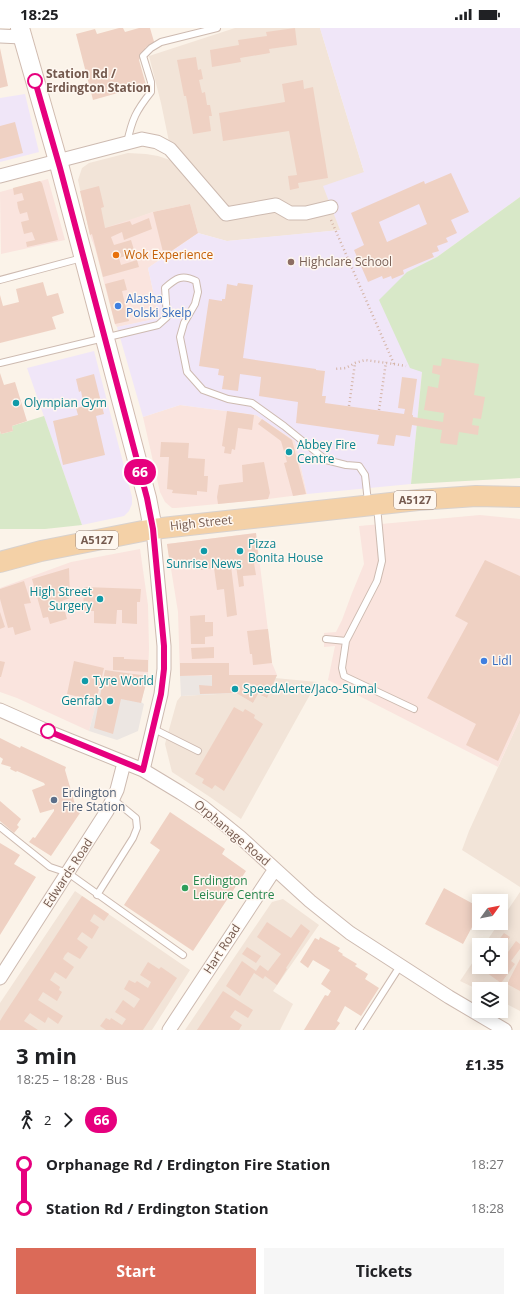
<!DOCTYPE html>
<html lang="en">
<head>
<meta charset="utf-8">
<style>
	:root { --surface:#fff; --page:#f6f6f6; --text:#202124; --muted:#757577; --accent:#db6a58 }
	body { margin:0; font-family:"Open Sans",sans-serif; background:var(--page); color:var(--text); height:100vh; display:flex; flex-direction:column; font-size:15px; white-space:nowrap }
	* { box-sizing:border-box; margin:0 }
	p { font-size:13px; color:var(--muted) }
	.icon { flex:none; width:22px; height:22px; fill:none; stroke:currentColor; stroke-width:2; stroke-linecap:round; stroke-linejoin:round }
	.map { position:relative; height:1002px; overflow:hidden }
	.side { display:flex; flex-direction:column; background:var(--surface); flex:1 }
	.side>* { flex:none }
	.badge { padding:0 8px; border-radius:13px; font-size:14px; line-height:26px }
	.needle { width:26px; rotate:57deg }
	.fabs { position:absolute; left:472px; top:866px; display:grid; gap:8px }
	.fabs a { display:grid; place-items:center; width:36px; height:36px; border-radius:0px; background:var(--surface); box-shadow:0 2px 10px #0003; font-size:20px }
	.map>.badge { position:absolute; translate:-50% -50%; box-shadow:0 0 0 2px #fff }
	.legs { display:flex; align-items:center; gap:6px; height:44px; padding:0 16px; font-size:13px }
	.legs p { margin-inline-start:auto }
	.headline { display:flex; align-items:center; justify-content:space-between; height:68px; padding:0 16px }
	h1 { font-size:22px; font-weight:700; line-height:30px }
	.primary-button { display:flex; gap:8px; margin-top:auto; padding:8px 16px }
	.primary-button a { flex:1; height:46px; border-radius:0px; background:var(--accent); color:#fff; font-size:16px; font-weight:700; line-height:46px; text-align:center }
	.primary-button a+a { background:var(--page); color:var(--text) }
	ul { padding:0 16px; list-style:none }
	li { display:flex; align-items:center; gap:14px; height:44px; font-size:15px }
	li i { display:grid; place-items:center; width:6px; height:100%; margin:0 5px; background:currentColor }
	li i::after { content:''; width:10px; height:10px; margin:-5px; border:3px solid; border-radius:50%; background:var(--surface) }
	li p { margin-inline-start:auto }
	li:first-child i { background:linear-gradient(#0000 50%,currentColor 0) }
	li:last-child i { background:linear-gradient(currentColor 50%,#0000 0) }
	.status { display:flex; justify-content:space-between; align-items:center; height:28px; padding:0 20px; background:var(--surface); direction:ltr }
	.status svg { height:11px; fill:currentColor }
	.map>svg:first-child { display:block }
</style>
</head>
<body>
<div class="status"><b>18:25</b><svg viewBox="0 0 49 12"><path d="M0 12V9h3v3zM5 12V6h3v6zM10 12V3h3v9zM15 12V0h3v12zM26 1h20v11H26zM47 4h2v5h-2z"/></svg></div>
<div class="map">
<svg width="520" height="1002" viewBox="0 0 520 1002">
	<rect width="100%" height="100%" fill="#fbf3e9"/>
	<path fill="#f2e4d8" d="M235,0H320L364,144L341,202L227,213L198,205L190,176L153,184L90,207L78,152L82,140L89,135L128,125L146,126L158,128L173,133L161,75L149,28Z
		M275,650L317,654L241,791L210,769L172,744L165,716L177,673L181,668L236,665L253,675L258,666L266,670Z
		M520,691V859L462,822L469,803Z
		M75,863L190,942L152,1002H0V975Z
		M520,864V983L501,973V961H479V962L460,953L479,925V939H501V917H484L499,895H501V892Z
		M283,871L319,897L273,963L293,976L280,1002H185L272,874Z"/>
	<path fill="#fae4de" d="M48,151L65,212L1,226L0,164Z
		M190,176L198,205L148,240L159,290L117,299L115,296L95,220L90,207L105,200L153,184Z
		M180,377L256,387L295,413L307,466L268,471L176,480H172L165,474L160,464L143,389Z
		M480,487L520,491V691L498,739L328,652L335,618L324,619V605L336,604L342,592L352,565L364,536L359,498Z
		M256,505L272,635L277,647L180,648L178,584L167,516Z
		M140,521L148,577L149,620L148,648L105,642L89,703L17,670L0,664V560L71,534Z"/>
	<path fill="#ece6e2" d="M105,642L148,648L141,674L144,676L138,703L117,712L89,703Z
		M277,647L267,670L258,666L253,675L236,665L181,668L180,648Z"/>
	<path fill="#f0e6f8" d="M320,0H520V169L437,229L407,244L422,344L411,456L307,466L295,413L256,387L180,377L143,389L117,299L159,290L148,240L198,205L227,213L340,202L323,158L364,144Z
		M25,66L39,124L0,134V70Z
		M94,323L132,469V476L129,483L124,488L82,497L27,340Z"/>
	<path fill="#d8e8c8" d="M520,169V450L411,456L422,344L410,340L379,272L407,244L437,229Z
		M44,388L82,497L45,501H0V403L1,406L13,403L12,398Z"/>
	<path fill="#efd1c3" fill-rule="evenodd" d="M119,0H123L125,4L139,0H150L155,17L146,19L139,32L146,57L93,72L76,6L95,1L97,6Z
		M295,0L297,17L269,21L270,25L240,30L241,34L212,39L210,22L239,17L238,12L267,8L266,4Z
		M0,20L8,58L0,60Z
		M196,29L198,42L201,41L203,51L199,52L202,65L205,64L207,77H210L212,88H209L211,103L193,106L186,68H184L177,32Z
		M303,52L304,61L313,59L328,150L298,155L299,160L290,162L288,148L297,147L289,103L223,113L219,85L285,74L282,56Z
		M15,94L23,125L0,131V98Z
		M451,145L469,184L451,192L457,205L446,210L448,214L437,218L439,223L432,225L434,229L403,242L404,246L392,251L391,248L383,251L382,248L368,254L354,222L364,217L351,185L424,153L425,156ZM419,176L427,196L387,214L379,194Z
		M40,153L42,155L44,162L58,212L27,219L26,214L35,212L32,204L24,206L21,194L29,192L27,184L20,186L18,180L17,174L24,172L22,165L14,167L13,160Z
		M99,158L104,179L101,180L105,200L130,193L132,197L149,190L152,201L124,212L122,204L111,209L114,217L131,212L135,225L119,230L121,237L137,232L139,239L103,249L92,206L90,207L80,163Z
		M190,176L198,205L164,228L153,184Z
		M124,251L127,262L122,263L129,293L115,296L105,256Z
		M43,254L47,268L58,265L64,285L52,289L56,301L0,315V267L3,278L19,274L16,261Z
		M238,255L253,257L243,330L316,341V342L325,343L322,368H326L325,375L404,386L405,381L398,380L402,349L417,351L412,387H413V389L443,394L444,385L424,382L428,358L438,360L440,347L432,345L433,337L441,338L442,330L479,336L474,367L485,369L481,391L473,390L472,397L479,398L478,407L459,404L457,417L440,415L442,402L412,397L410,409L396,407L394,418L377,416L379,407L296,395L298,374L259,368L261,349L240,346L238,363L222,361L224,348L218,347L219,341L199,338L209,271L222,273V271H225L227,256L237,258Z
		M0,345L4,357L15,354L27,393L12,398L13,403L1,406L0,403Z
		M94,346L104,386L96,388L105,427L63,437L53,393L78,387L76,380L84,378L81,363L79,364L76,351Z
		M227,383L254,387L252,402L238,400L235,422L232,421L231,426L224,425L225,419L222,418Z
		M262,391L292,412L306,466L293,468L284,435L287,434L281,413L258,396Z
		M161,414L189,415L188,430L205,431L204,448H208L207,464L197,463V467L172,465L173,462L167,461L169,429H160Z
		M264,434L270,465L268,471L218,476L217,469L219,457L243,454L242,437Z
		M256,505L259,535H254L256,547L243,548L244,558L239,559L236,537L231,538L237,587L227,589L224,561L217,562L214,540L201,542L200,533L170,537L167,516Z
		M485,532L520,548V685L498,733L466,717L476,696L427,670L468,595L455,588Z
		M69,540L70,570L62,573L67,591L50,596L48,589L43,590L32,551Z
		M24,553L31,575L24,576L31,602L15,607L13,599L8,600L0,571V561Z
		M84,559L141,561L140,574H137V596L122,595V582H117L116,596L94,595V583H83Z
		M0,584L5,599L0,601Z
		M205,587V594H213V608L205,609V616H191L190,588Z
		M268,601L272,635L253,637L252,626H250L247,603Z
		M214,619V630L192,631L191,620Z
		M113,629H124V631L148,632V644L113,642Z
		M0,633L5,634L1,649H0Z
		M74,633L104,640L96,673L67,666Z
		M180,635H229V647H277L267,670L258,666L253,675L236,665L200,666L199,657L212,658V647L180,648Z
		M105,642L148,648L141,675L121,671L113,706L94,700Z
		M234,679L243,684L245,681L255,687L254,690L263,696L224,763L215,757L212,761L202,755L204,751L195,746Z
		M0,710L20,720L21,718L66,739L65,742L77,783L80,785L51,828L29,814L33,809L35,810L54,783V781L40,785L32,762L45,757L44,755L17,743L16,744L10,741L11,739L1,736L3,731L0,729Z
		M0,773L21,791L17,797L19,799L14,805L0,793Z
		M170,784L225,821L222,826L246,843L193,923L124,877L160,822L150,815Z
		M0,815L20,827L14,836L36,849L0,907Z
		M444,860L479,879V886L463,916L425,896Z
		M82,868L109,886L104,893L94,886L90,893L99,899L92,911L82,904L77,911L88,919L80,931L68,924L65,927L63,931L74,939L66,951L55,944L50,952L60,959L59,962L62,964L57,973L43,964L38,972L63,988L58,996L48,989L45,995L30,985L24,993L38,1002H0V993L3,988Z
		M267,894L291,910L301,896L310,903L286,940L287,941L277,957L265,948L263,951L254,945L240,968L226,958L242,933L256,943L260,937L268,943L281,926L257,909Z
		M504,905L510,909L501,922V917H495Z
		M320,909L340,920L338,923L343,926L342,927L357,936L355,938L368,946L365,951L379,960L361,988L345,978L337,993L340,995L335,1002H304L325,967L328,968L331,963L321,956L330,942L313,932L308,940L300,934L315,910L319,912Z
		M516,913L520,916V921L511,933L515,936L501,955L476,937L479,933V939H501V925L505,928Z
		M247,919L261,928L256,935L242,926Z
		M520,931V963L507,956Z
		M148,934L159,941L161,939L177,950L143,1002H106L100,998L106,990L110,992L111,990L122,997L126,991L115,984L123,972L134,980L140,971L124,961L129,952L135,955L137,953L148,960L151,954L140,947Z
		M223,963L253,982L248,990L235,982L230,989L242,997L239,1002H197Z"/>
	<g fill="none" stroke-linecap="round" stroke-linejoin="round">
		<g stroke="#cdbab0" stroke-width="8">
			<path id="lane" d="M127,115C132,91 136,83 151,64V54L143,28L151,20L161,14L217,0
				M0,252L82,230
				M0,335L158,297L167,289L165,260C176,250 182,246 196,253L198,264L195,276L184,295L180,309L187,344L203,362L228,371L252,375L284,398L326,432L346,437L359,438L365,447L368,474
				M377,478L382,533L377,553L346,613L342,640L344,648L414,681
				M326,611L346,613
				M154,701L198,723
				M0,799L50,839L68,845L183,927
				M97,867L133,810L137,800L136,790L113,771
				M359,1002L400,938"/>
		</g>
		<g stroke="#cdbab0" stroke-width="15">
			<path id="street" d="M0,8L22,9
				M0,148L142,111L157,114L170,121L226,186L276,177L290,185H306L331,179
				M0,682L54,706L143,742L181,765L203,779L240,809L310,873L350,905L449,969L505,1002
				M143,742L161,666L164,641V618L153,501
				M0,950L107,783L117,762L124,735
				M169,1002L275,841"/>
		</g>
		<g stroke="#d1bcb0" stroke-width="20">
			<path id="secondary" d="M20,0L60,140L147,470L153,501"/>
		</g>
		<g stroke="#d8d1cd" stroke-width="22">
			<path id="primary" d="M0,534L41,523L153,501L418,472L476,468L520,469"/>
		</g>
		<path stroke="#d4b4a6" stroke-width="2.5" stroke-dasharray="1 3" stroke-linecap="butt" d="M331,192L394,336L365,332L355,335L346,340L334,341
			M394,336L406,338
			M349,378L355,335
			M379,382L386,334"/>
		<use href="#lane" stroke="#fff" stroke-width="6"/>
		<use href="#street" stroke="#fff" stroke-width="13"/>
		<use href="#secondary" stroke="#fff" stroke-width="18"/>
		<use href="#primary" stroke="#f4d1a7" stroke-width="20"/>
	</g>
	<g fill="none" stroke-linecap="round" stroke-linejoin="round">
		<g stroke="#fff" stroke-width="9">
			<path id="line-1" d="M35,53L60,140L147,470L153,501L164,618V641L161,666L143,742L48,703"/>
		</g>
		<use href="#line-1" stroke="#e6007e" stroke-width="6"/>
	</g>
	<g fill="#fff" stroke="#e6007e" stroke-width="2">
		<circle cx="35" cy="53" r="7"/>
		<circle cx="48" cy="703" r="7"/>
	</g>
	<circle fill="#e8710a" stroke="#fef7f0" stroke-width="1.5" cx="116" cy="227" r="4"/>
	<circle fill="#8d6e63" stroke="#fef7f0" stroke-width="1.5" cx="291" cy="234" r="4"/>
	<g fill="#3f7fe0" stroke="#fef7f0" stroke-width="1.5">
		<circle cx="118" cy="278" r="4"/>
		<circle cx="484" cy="633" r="4"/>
	</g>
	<g fill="#0f9aa8" stroke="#fef7f0" stroke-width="1.5">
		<circle cx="16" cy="375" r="4"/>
		<circle cx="289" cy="424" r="4"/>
		<circle cx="204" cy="523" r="4"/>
		<circle cx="240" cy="523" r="4"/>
		<circle cx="100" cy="571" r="4"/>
		<circle cx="85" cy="653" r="4"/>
		<circle cx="235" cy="661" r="4"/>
		<circle cx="110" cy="673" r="4"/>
	</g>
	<circle fill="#5c6f8a" stroke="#fef7f0" stroke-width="1.5" cx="54" cy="772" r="4"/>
	<circle fill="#2e9e5b" stroke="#fef7f0" stroke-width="1.5" cx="185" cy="860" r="4"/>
	<g text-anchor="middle" stroke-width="3" stroke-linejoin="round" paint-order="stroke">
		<g fill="#fef7f0" stroke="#9d887f" stroke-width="1">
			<rect x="394" y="463" width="42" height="18" rx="3"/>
			<rect x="76" y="503" width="42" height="18" rx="3"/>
		</g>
		<g font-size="11" font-weight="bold" fill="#74594e">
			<text x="415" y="476">A5127</text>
			<text x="97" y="516">A5127</text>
		</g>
		<g font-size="12" font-weight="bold" fill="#74594e" stroke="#fef7f0" text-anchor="start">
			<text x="46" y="50">Station Rd /<tspan x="46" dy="14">Erdington Station</tspan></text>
		</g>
		<g font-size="12" fill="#c56008" stroke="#fef7f0" text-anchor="start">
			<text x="124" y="231">Wok Experience</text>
		</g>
		<g font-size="12" fill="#785e54" stroke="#fef7f0" text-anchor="start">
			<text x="299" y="238">Highclare School</text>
		</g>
		<g font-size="12" fill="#366cbe" stroke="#fef7f0" text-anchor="start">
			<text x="126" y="275">Alasha<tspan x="126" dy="14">Polski Skelp</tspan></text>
			<text x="492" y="637">Lidl</text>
		</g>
		<g font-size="12" fill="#0d838f" stroke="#fef7f0" text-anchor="start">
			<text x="24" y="379">Olympian Gym</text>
			<text x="297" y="421">Abbey Fire<tspan x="297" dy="14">Centre</tspan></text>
			<text x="248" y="520">Pizza<tspan x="248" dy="14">Bonita House</tspan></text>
			<text x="204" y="540" text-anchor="middle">Sunrise News</text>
			<text x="92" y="568" text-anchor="end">High Street<tspan x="92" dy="14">Surgery</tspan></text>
			<text x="93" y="657">Tyre World</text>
			<text x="243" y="665">SpeedAlerte/Jaco-Sumal</text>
			<text x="102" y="677" text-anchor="end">Genfab</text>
		</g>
		<g font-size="12" fill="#74594e" stroke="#fef7f0">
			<text transform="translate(201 495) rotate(-6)" y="4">High Street</text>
			<text transform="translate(232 805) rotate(40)" y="4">Orphanage Road</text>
			<text transform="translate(68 845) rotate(-57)" y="4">Edwards Road</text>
			<text transform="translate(222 921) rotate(-57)" y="4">Hart Road</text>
		</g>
		<g font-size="12" fill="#4e5e75" stroke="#fef7f0" text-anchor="start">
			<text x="62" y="769">Erdington<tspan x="62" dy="14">Fire Station</tspan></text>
		</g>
		<g font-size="12" fill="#27864d" stroke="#fef7f0" text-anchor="start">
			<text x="193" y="857">Erdington<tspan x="193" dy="14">Leisure Centre</tspan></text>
		</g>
	</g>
</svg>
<div class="fabs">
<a><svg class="needle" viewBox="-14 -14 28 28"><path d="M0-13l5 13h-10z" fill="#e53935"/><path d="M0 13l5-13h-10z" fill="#757577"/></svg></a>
<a><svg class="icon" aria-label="locate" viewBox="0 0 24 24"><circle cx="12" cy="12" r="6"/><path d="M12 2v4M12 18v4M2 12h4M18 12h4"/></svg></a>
<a><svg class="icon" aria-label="layers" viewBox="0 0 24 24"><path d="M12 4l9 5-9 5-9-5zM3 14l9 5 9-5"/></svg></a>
</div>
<b class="badge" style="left:140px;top:444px;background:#e6007e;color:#fff">66</b>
</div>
<section class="side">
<div class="headline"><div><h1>3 min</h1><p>18:25 – 18:28 · Bus</p></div><b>£1.35</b></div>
<div class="legs"><svg class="icon" aria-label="walk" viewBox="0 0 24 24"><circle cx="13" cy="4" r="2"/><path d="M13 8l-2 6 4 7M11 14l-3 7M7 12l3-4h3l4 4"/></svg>2<svg class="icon" aria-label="forward" viewBox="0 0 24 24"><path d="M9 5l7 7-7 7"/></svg><b class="badge" style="background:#e6007e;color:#fff">66</b></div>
<ul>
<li><i style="color:#e6007e"></i><b>Orphanage Rd / Erdington Fire Station</b><p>18:27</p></li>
<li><i style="color:#e6007e"></i><b>Station Rd / Erdington Station</b><p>18:28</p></li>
</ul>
<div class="primary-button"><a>Start</a><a>Tickets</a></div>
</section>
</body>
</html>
